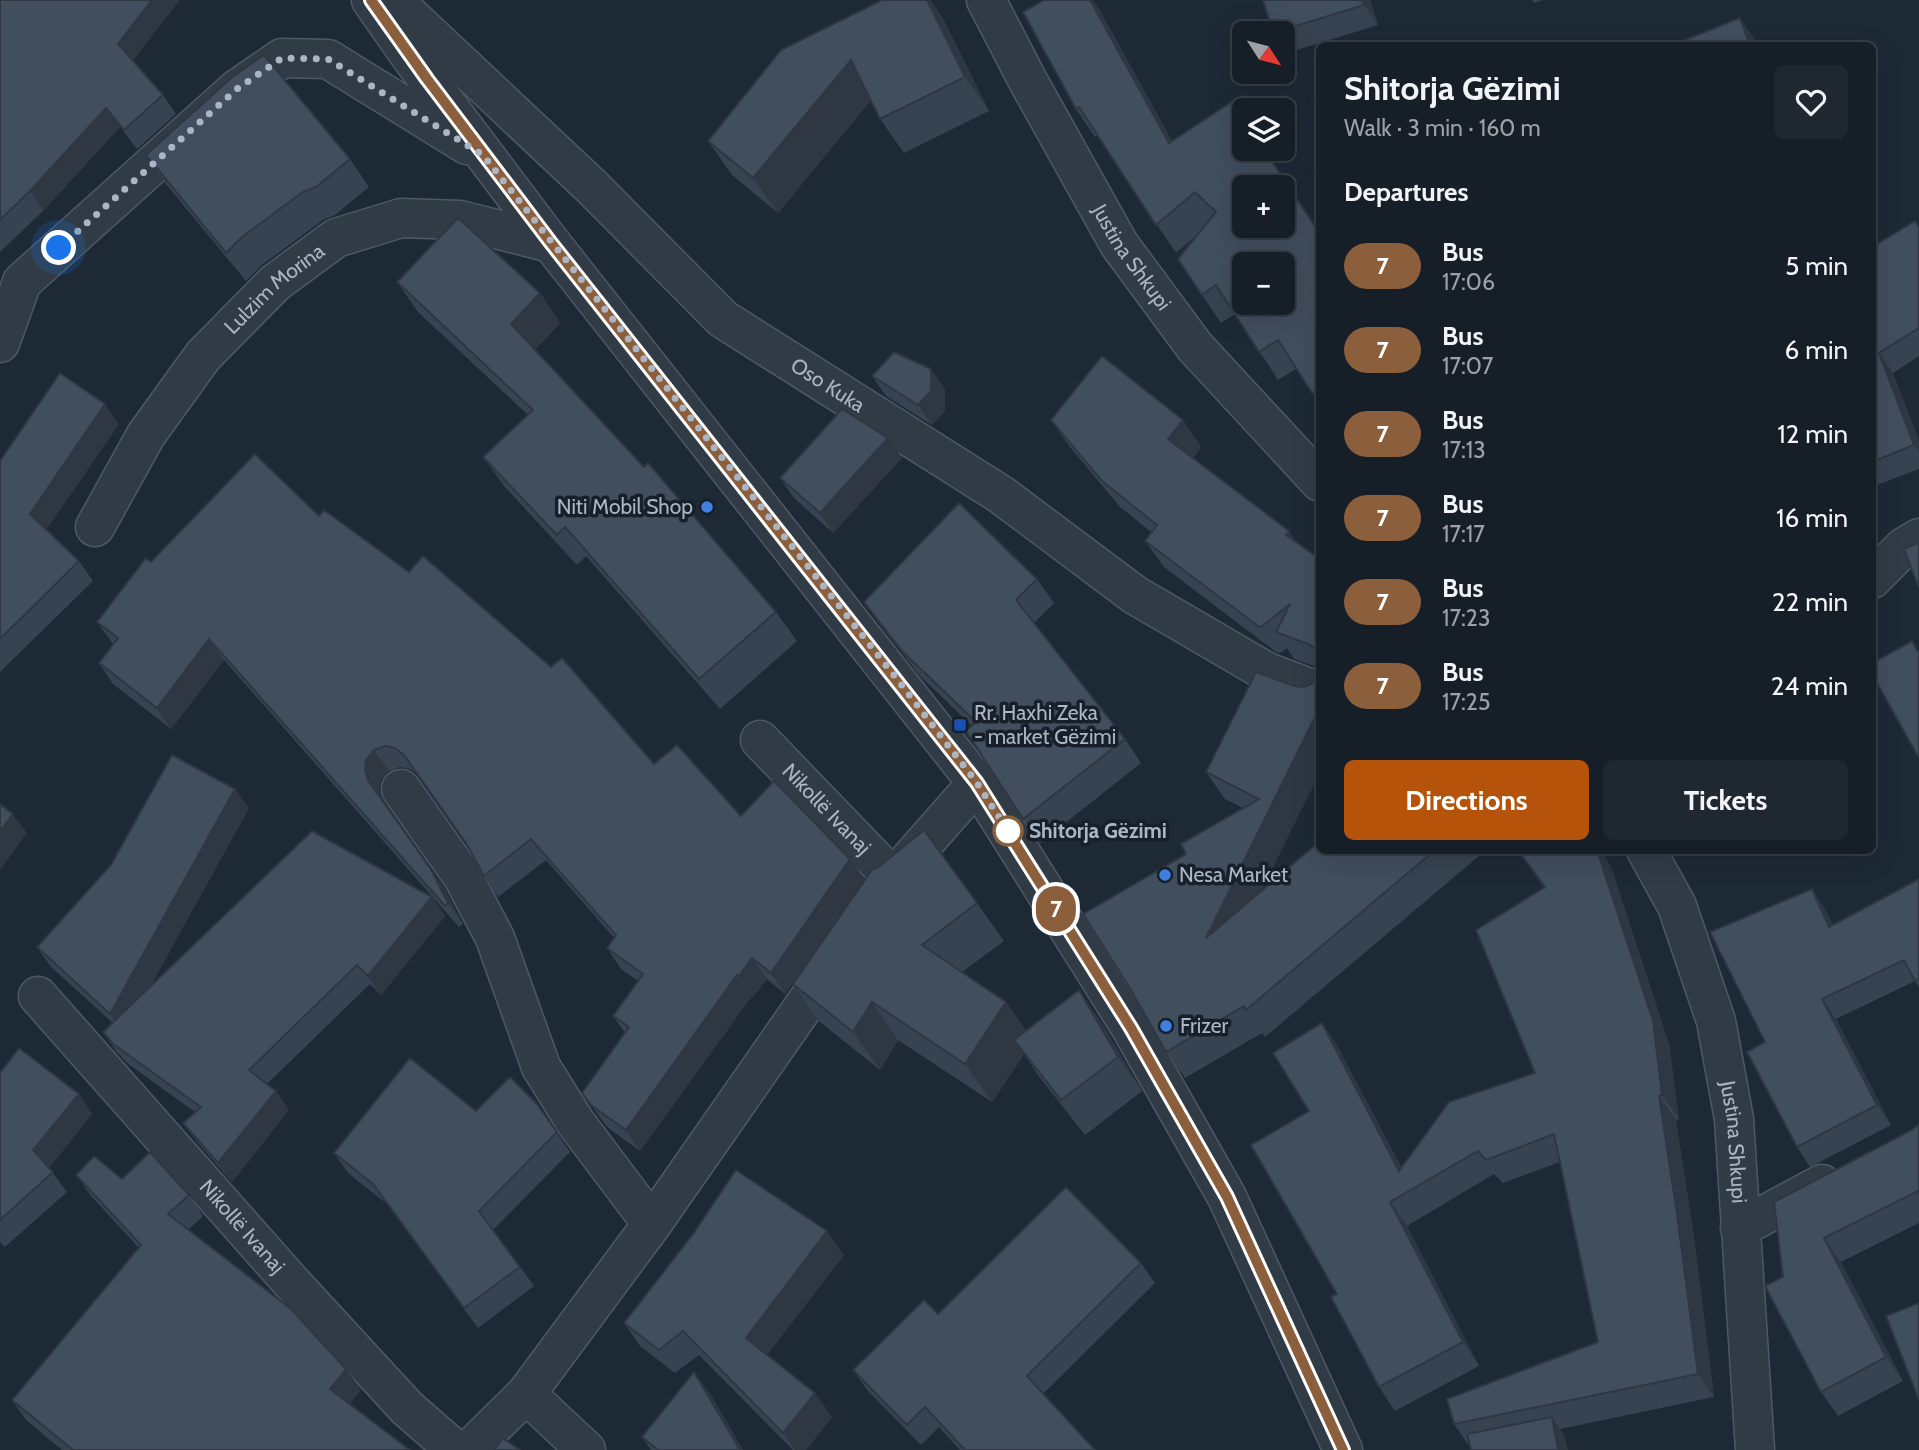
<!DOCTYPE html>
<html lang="en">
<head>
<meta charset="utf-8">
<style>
	:root { --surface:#161f28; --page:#1f2730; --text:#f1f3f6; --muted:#9ea2a8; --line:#353d45; --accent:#b45309 }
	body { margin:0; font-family:Cabin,sans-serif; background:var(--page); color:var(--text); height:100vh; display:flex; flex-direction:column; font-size:26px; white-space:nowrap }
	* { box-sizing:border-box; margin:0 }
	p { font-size:23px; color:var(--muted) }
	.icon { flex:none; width:38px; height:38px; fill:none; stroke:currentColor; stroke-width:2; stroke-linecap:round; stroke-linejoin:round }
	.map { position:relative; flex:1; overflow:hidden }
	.drawer { position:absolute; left:1316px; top:42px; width:560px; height:812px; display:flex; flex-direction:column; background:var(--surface); border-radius:10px; box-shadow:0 7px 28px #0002,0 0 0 2px var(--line) }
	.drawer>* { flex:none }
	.badge { padding:0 14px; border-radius:23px; font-size:24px; line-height:46px }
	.needle { width:46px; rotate:126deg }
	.buttons { position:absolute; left:1232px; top:21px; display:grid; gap:14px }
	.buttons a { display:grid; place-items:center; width:63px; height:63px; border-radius:10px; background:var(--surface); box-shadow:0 7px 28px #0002,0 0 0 2px var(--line); font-size:35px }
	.you { position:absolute; width:35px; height:35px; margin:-18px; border:5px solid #fff; border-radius:50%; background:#1a73e8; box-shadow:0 0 0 10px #1a73e833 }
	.map>.badge { position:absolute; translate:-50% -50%; box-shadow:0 0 0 4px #fff }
	h2 { padding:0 28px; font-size:26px; line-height:63px }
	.round { display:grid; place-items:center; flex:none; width:74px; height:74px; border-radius:10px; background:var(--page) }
	.head { display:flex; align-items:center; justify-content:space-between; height:119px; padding:0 28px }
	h1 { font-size:33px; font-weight:800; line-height:52px }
	.action { display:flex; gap:14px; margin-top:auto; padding:14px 28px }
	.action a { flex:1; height:80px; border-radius:10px; background:var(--accent); color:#fff; font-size:28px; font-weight:800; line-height:80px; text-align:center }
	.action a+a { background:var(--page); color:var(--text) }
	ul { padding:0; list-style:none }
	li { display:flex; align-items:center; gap:21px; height:84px; padding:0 28px }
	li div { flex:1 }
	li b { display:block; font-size:26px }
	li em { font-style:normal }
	li .badge { min-width:77px; font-weight:700; text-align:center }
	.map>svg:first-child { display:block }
</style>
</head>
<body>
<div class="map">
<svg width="1919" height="1450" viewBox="0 0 1919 1450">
	<rect width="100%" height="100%" fill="#1e2936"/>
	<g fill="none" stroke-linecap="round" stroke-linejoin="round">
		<g stroke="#4f5865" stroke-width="41">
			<g id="minor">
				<path d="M371,0L413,60L551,243L977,783L1131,1028L1227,1197L1343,1450"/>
				<path id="s1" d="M393,0L591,186L723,319L1000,494L1135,595L1267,672L1320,692"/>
				<path id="s2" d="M986,0L1028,81L1119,244L1195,347L1320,482"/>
				<path d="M0,343L22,282L237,89L282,58L328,59L467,145"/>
				<path id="s3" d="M95,527L146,435L203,356L275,283L336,238L401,218L460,220L551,243"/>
				<path d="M1872,579L1904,547L1919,538"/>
				<path id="s4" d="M760,740L893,878"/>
				<path d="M401,789L463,877L495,938L541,1067L576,1123L652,1224"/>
				<path id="s5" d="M1646,850L1677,906L1716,1021L1734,1119L1755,1450"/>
				<path d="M895,876L977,783"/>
				<path id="s6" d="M38,996L292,1283L407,1408L455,1450"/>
				<path d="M1740,1228L1822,1184"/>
				<path d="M526,1394L586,1450"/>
				<path d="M469,1450L526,1394L652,1224L836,960"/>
			</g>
		</g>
		<use href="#minor" stroke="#313b46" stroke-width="38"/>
	</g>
	<path fill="#384351" d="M0,0L133,61L163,95L176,114L137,149L120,127L43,211L0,252Z
		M1044,0H1092L1099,9L1172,141L1233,101L1244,118V149H1265L1320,232V404L1296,369L1278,380L1235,314L1221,323L1202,295L1199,233L1176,253L1097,136L1095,137L1076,109Z
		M1263,0H1370L1378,25L1287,53L1283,47V33H1273Z
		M1532,0H1543L1534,3Z
		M942,17L989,111L904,153L880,119L871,100L778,213L732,175L708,141Z
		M146,155L350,159L369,187L335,215L323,220L262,265L246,281L165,183Z
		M1919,227V356L1893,373L1919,441V469L1872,487V247Z
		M397,282L540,293L560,323L535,350L776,612L797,641L720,709L586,556L577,565L504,486L483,457L528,415L418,312Z
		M872,376L945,389V411L932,425L886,396Z
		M1051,420H1183L1201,447L1193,458L1298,543L1320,559V668L1294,659L1287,648L1280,653L1276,652L1164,567L1145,541L1151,532L1120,507L1070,447Z
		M119,424L46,530L79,561L93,581L0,672V461Z
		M888,438L902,458L833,533L794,498L780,478Z
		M319,516L654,764L741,816L850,859L865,880L785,994L767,979L753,997L752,996L640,1151L607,1127L582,1093L625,1033L613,1016L638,981L621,969L607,948L614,938L546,860L498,897L484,876L467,844L419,776L410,769L400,767L389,771L381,780L379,790L383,801L444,888L463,924L459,927L224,660L171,729L113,684L99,663L113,644L97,622L151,562Z
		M1037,579L1054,603L1034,623L1125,739L1141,763L1040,843L1023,819L972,726L920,676L881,626L864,602Z
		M1316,682L1320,772L1261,891L1320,850H1486L1265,1037L1262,1033L1185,1078L1166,1052L1186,854L1243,808L1225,799L1206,772L1294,686L1304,687Z
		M249,808L150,987L432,897L445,916L381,995L370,984L267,1084L276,1091L289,1110L232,1182L197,1142L183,1123L195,1112L127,1063L116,1051L103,1032L113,1023L51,967L37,947Z
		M1517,850H1600L1611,867L1669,1044L1679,1119L1676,1120L1694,1237L1714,1397L1560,1429L1565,1437L1470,1447L1454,1424L1598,1342L1560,1162L1503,1183L1494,1174L1407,1226L1479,1366L1395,1411L1379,1387L1337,1294L1309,1111L1322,1023L1338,1047L1401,1168L1535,1073L1544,888Z
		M876,869L977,903L1004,941L962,972L1026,1030L1103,1025L1142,1091L1085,1135L1038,1075L1024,1054L992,1102L898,1040L880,1070L820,1022L793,984Z
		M1919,879V987L1915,981L1836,1019L1891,1125L1810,1167L1797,1147L1765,1042L1812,889L1825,909L1833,925Z
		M0,1073L79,1094L92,1114L49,1168L67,1192L5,1247L0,1242Z
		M536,1103L570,1152L493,1230L534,1286L478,1328L387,1204L348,1173L334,1153L476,1111Z
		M1919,1124V1223L1841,1262L1903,1381L1838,1416L1821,1392L1783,1277L1912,1130Z
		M76,1175L122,1179L189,1195L203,1216L188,1230L361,1390L349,1404L410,1450H62L26,1420L12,1400L139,1248L91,1196Z
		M844,1255L767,1355L832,1417L806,1450H793L699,1355L675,1373L640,1346L624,1323Z
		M1141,1263L1155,1283L1043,1394L1095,1450H960L939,1427L921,1445L867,1390L853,1370L938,1314Z
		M694,1372L712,1397L743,1450H651L642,1437Z"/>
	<path fill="#2e3742" d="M152,0H180L131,63L118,44Z
		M927,0H931L942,17L989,111L965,77Z
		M1090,0H1092L1099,9L1189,171L1169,143Z
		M1362,0H1370L1378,25L1364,5Z
		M1740,18L1754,38L1757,46H1750Z
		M851,60L875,94L778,213L753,178Z
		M106,108L120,127L43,211L30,191Z
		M1264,149H1265L1320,232V234Z
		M540,293L560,323L531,353L511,324Z
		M1879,353L1893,373L1919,441V452L1914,445Z
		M931,369L945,389V411L932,425L918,405Z
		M105,404L119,424L44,533L30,514Z
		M1183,420L1201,447L1187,466L1168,439Z
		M888,438L902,458L833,533L820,513Z
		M1289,531L1308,558L1286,535Z
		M209,639L224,660L171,729L157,708Z
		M1320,707V772L1225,964L1206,938Z
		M374,750L389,771L381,780L379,790L383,801L368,780L365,769L366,760Z
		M235,789L249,808L124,1033L110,1014Z
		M13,814L27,833L0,870V831Z
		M1597,850H1600L1611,867L1669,1044L1679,1119L1662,1095Z
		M850,859L865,880L785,994L771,973Z
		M430,868L444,888L463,924L448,903Z
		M1812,889L1825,909L1843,947L1829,927Z
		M432,897L445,916L381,995L368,976Z
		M752,958L767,979L753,997L739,976Z
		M737,975L752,996L640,1151L626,1130Z
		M1079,990L1103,1025L1142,1091L1118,1057Z
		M1822,999L1836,1019L1891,1125L1877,1105Z
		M872,1002L898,1040L880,1070L853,1032Z
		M1006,1002L1033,1040H1014L1024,1054L992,1102L965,1064Z
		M1322,1023L1338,1047L1413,1189L1399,1171Z
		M276,1091L289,1110L232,1182L218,1163Z
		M79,1094L92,1114L47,1170L33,1150Z
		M1659,1096L1676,1120L1694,1237L1714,1397L1698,1374Z
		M1390,1202L1407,1226L1479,1366L1463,1342Z
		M827,1231L844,1255L762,1361L746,1338Z
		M1824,1238L1841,1262L1903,1381L1886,1357Z
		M346,1369L361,1390L345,1410L330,1389Z
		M694,1372L712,1397L743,1450H740Z
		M815,1393L832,1417L806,1450H795L783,1433Z
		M1552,1417L1565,1437L1568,1450H1558Z"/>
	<path fill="#414e5e" stroke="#2e3742" stroke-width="2" fill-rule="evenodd" d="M0,0H152L118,44L163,95L124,130L106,108L30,191L0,220Z
		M882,0H927L965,77L880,119L851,60L753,178L708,141L781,50Z
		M1044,0H1090L1169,143L1233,101L1244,119V149H1264L1320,234V388L1312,393L1278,340L1259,352L1216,285L1202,295L1178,259L1216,212L1195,192L1156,225L1079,107L1076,109L1023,12ZM1244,187H1283V226H1244ZM1244,264H1283V303H1244Z
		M1263,0H1362L1364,5L1273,33Z
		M1740,18L1750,46H1670Z
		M264,55L350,159L316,187L303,192L242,237L226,253L146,155L231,78Z
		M458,218L540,293L511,324L644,467L648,463L776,612L699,679L565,527L557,535L483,457L533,410L397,282Z
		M1915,221L1919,227V328L1879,353L1914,445L1872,462V247Z
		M894,352L931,369V391L918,405L872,376Z
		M1102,356L1183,420L1168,439L1289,531L1286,535L1320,559V654L1319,652L1310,645L1276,632L1290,604L1261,627L1258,626L1145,541L1157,525L1102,481L1051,420Z
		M60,373L105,404L30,514L79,561L0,639V461Z
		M842,409L888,438L820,513L780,478Z
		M255,454L319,516L324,510L409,572L423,556L551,667L562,658L654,764L677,745L741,816L774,781L850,859L771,973L752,958L739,976L737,975L626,1130L592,1106L582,1093L629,1027L613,1016L643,974L607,948L616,935L531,839L484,876L466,843L404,755L395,748L385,746L374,750L366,760L365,769L368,780L430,868L448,903L445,906L209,639L157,708L99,663L118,638L97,622L146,558L151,562Z
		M959,503L1037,579L1016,600L1125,739L1023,819L966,731L976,722L903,652L864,602Z
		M1919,543V588L1904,549Z
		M1912,641L1919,653V758L1872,674V663Z
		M1256,672L1294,686L1304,687L1316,682L1320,676V707L1206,938L1320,841V850H1435L1246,1010L1244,1006L1166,1052L1131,990L1083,914L1186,854L1181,844L1259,799L1206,772Z
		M172,755L235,789L110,1014L37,947L111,865Z
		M0,804L13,814L0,831Z
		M924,830L977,903L922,945L1006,1002L965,1064L872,1002L853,1032L793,984L874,867L876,869Z
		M312,831L432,897L368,976L357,965L249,1070L276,1091L218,1163L183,1123L201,1107L113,1044L103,1032Z
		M1518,850H1597L1653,1021L1662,1095L1659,1096L1677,1214L1698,1374L1454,1424L1447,1399L1598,1342L1554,1134L1486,1160L1478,1151L1390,1202L1463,1342L1379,1387L1331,1297L1337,1294L1251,1145L1309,1111L1273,1053L1322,1023L1399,1171L1449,1102L1535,1073L1476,930L1545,887Z
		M1919,879V979L1915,981L1904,960L1822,999L1877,1105L1797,1147L1747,1052L1765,1042L1710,932L1812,889L1829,927Z
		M1079,990L1118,1057L1061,1100L1014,1040Z
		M19,1048L79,1094L33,1150L53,1172L0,1220V1073Z
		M410,1058L476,1111L510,1077L536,1103L557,1132L479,1211L520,1267L464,1308L373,1184L334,1153Z
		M1919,1124V1193L1918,1191L1824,1238L1886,1357L1821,1392L1765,1286L1783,1277L1774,1202L1912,1130Z
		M150,1152L189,1195L168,1214L291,1309L346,1369L330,1389L410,1450H73L12,1400L141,1245L76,1175L94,1156L122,1179Z
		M736,1170L827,1231L746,1338L815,1393L783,1433L683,1331L659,1350L624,1323L693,1234Z
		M1066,1187L1141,1263L1027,1376L1095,1450H965L925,1407L907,1425L853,1370L924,1300L938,1314Z
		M1919,1303V1400L1886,1316Z
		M694,1372L740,1450H658L642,1437Z
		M1552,1417L1558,1450H1471L1467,1434Z
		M503,1438L520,1450H494Z"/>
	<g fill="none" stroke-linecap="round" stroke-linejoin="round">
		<g stroke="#fff" stroke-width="16">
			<path id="line" d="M371,0L427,79L551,243L977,783L1131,1028L1227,1197L1343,1450"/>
		</g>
		<use href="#line" stroke="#8b5e3c" stroke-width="10"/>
		<path stroke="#abb5c4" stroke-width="7" stroke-dasharray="0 12.6" d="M59,248L237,89L282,58L328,59L483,155L904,688L977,783L1008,831"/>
	</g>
	<g fill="#3f7fe0" stroke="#17202a" stroke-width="2.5">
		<circle cx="707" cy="507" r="7"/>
		<circle cx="1165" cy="875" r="7"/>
		<circle cx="1166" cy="1026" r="7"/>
	</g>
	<rect fill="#1a4fb4" stroke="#17202a" stroke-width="2.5" x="953" y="718" width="14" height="14" rx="3.5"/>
	<circle fill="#fff" stroke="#8b5e3c" stroke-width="3.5" cx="1008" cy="831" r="14"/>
	<g text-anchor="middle" stroke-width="7" stroke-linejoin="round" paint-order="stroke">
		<g font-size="21" fill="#abb5c4" stroke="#17202a">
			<text dy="7" stroke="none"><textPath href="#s2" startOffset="296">Justina Shkupi</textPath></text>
			<text dy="7" stroke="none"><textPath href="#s3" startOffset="301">Lulzim Morina</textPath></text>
			<text dy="7" stroke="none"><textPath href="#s1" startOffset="583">Oso Kuka</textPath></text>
			<text dy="7" stroke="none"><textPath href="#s4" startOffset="96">Nikollë Ivanaj</textPath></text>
			<text dy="7" stroke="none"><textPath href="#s5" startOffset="308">Justina Shkupi</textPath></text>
			<text dy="7" stroke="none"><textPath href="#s6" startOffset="308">Nikollë Ivanaj</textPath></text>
		</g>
		<g font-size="21" fill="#abb5c4" stroke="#17202a" text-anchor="start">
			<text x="693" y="514" text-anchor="end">Niti Mobil Shop</text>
			<text x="974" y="720">Rr. Haxhi Zeka<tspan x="974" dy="24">- market Gëzimi</tspan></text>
			<text x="1179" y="882">Nesa Market</text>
			<text x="1180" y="1033">Frizer</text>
		</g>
		<g font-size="21" font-weight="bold" fill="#abb5c4" stroke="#17202a" text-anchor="start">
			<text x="1029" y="838">Shitorja Gëzimi</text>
		</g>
	</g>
</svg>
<div class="buttons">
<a><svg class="needle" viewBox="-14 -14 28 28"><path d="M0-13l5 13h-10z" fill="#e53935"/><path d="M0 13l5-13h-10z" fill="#9ea2a8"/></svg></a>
<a><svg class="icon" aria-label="layers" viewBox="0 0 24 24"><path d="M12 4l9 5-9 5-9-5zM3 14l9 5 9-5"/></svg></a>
<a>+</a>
<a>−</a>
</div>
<div class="you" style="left:59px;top:248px"></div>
<b class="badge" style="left:1056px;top:909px;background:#8b5e3c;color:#fff">7</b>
<section class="drawer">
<div class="head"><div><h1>Shitorja Gëzimi</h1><p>Walk · 3 min · 160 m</p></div><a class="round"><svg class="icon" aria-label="heart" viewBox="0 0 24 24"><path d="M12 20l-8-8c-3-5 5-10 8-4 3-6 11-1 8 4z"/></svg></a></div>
<h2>Departures</h2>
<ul>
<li><span class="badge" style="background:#8b5e3c;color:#fff">7</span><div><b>Bus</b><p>17:06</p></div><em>5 min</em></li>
<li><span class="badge" style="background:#8b5e3c;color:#fff">7</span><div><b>Bus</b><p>17:07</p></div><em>6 min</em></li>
<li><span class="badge" style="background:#8b5e3c;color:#fff">7</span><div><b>Bus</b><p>17:13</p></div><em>12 min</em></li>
<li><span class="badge" style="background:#8b5e3c;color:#fff">7</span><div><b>Bus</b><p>17:17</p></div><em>16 min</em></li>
<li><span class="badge" style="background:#8b5e3c;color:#fff">7</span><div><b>Bus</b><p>17:23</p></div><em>22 min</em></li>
<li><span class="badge" style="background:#8b5e3c;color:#fff">7</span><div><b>Bus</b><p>17:25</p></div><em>24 min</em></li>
</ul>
<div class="action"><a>Directions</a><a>Tickets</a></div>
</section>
</div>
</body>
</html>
